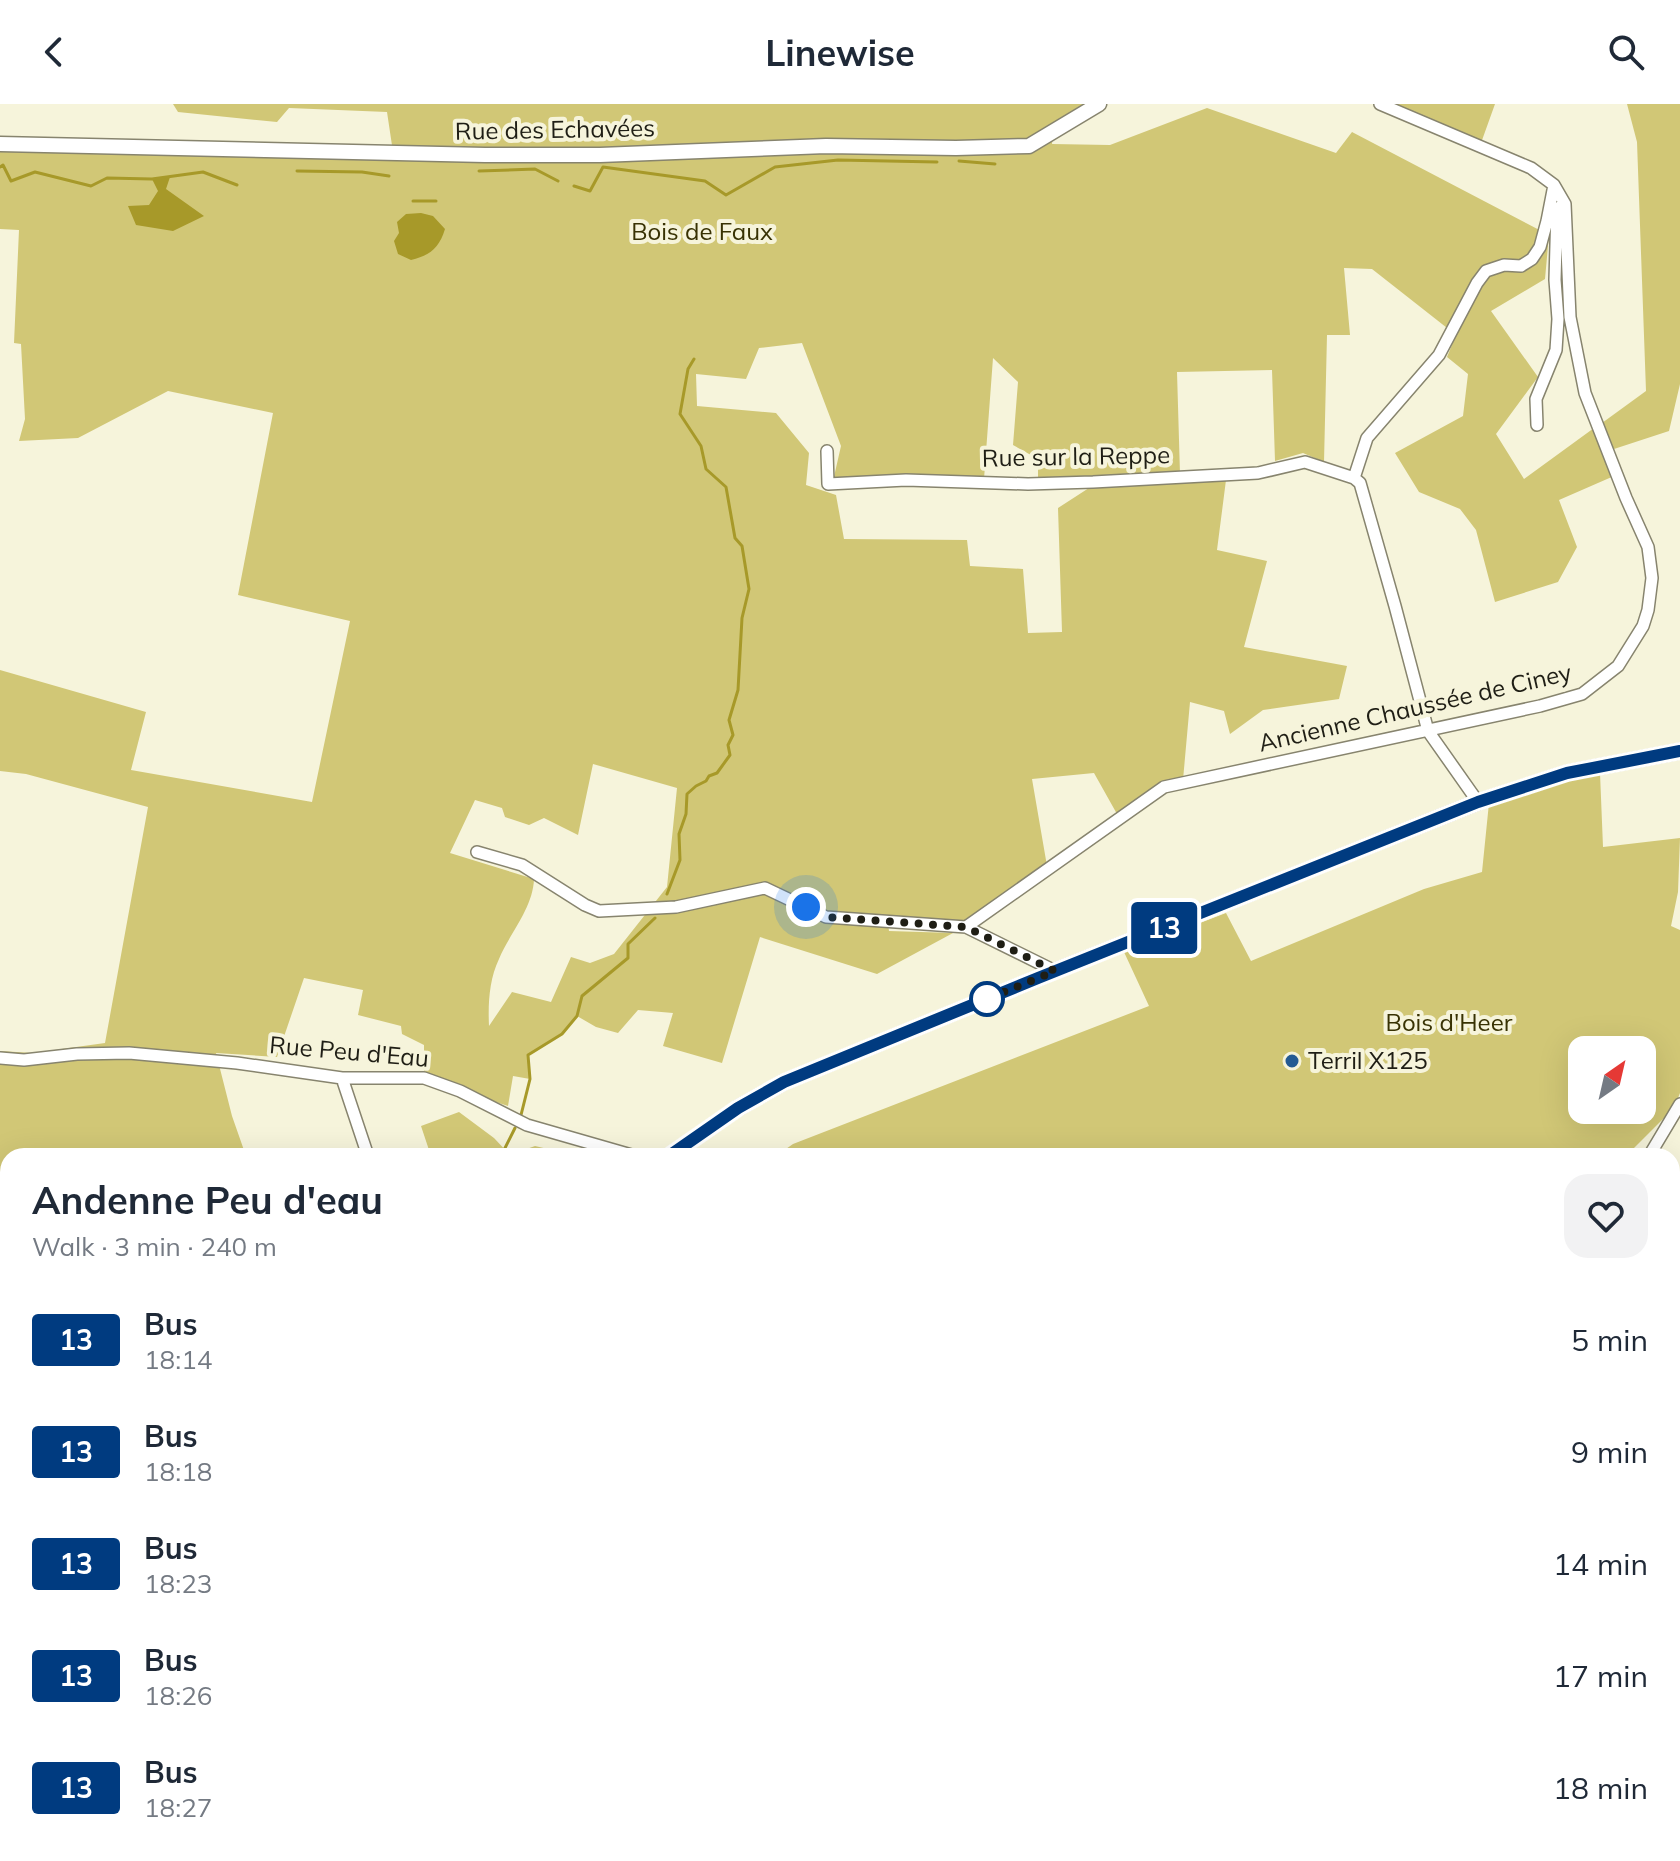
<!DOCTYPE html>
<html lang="en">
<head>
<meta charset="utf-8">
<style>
	:root { --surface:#fff; --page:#f2f2f3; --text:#1f2937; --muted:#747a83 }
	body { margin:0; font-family:Mulish,sans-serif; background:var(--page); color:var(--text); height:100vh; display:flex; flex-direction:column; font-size:30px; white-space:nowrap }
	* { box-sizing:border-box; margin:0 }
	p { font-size:26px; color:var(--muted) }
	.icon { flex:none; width:44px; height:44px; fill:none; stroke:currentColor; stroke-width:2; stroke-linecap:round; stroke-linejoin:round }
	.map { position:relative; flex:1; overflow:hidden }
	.panel { position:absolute; left:0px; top:1044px; width:1680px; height:714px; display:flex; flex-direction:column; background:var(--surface); border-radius:24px 24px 0 0; box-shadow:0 8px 32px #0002 }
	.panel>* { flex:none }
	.badge { padding:0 16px; border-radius:6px; font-size:28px; line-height:52px }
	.needle { width:52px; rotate:34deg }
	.buttons { position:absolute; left:1568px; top:932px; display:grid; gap:16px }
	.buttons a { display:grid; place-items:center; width:88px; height:88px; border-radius:16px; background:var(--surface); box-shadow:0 8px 32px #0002; font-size:40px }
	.you { position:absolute; width:40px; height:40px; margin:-20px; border:6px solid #fff; border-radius:50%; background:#1a73e8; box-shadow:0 0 0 12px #1a73e833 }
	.map>.badge { position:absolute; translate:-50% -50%; box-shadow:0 0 0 4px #fff }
	.round { display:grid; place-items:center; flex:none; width:84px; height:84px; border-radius:24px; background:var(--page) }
	.head { display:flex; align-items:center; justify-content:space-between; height:136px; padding:0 32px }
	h1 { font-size:38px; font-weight:700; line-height:60px }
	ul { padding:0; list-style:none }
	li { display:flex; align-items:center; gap:24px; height:112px; padding:0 32px }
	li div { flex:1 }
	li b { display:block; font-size:30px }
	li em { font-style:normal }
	li .badge { min-width:88px; font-weight:700; text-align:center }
	header { display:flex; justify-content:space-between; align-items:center; height:104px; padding:0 32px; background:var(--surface); font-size:36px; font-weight:700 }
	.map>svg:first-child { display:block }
</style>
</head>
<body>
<header><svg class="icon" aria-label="back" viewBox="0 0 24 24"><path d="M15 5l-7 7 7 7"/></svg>Linewise<svg class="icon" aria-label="search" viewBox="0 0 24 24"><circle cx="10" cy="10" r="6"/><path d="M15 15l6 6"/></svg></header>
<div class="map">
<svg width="1680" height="1757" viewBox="0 0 1680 1757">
	<rect width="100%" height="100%" fill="#f6f4db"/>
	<path fill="#d1c776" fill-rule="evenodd" d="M173,0H1084L1054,20L1052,40L1110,41L1207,4L1336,49L1352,28L1549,131L1545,175L1491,207L1538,273L1496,330L1524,375L1594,324L1614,372L1559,396L1577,443L1558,478L1495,498L1476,426L1460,405L1419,388L1395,349L1463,312L1468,270L1447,253L1456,231L1372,165L1344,164L1350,231H1327L1324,358L1303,349L1275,357L1272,266L1177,268L1180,370L1038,375V355L1013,341L1018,278L993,254L984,375L833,377L841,342L802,239L759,244L746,275L696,270L697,302L776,309L809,349L806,381L836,391L844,435L967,436L970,462L1023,465L1028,529L1062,528L1058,404L1092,382L1226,376L1217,446L1267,457L1244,543L1347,562L1339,595L1263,606L1230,630L1224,607L1190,598L1183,676L1117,710L1094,669L1032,675L1047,762L963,817L887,814L889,827L953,829L877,870L760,833L722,959L663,942L673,909L638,906L618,929L596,923L577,912L562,930L528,951L530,975L513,972L508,1002L424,974V941L402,930L401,922L358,911L363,886L304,874L277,953L216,949L232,1012L246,1052H8V1122L0,1123V947L33,949L105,939L148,703L26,670L0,667V566L146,608L131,666L312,698L350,517L238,491L273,309L168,287L78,334L19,337L25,315L21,240L14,239L19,126L0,125V40L393,48L387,8L289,4L277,18L178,8ZM593,660L677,684L667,783L614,850L590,859L571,853L551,898L512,888L489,922C488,900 489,876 499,855C510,829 533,804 534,775L450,749L475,696L502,704L505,713L529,721L544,714L578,731Z
		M1387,0H1495L1481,39Z
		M1627,0H1680V280L1669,327L1614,345L1602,319L1646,287L1637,38Z
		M1600,669L1603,743L1680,734L1678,788L1671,822L1680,826V989L1674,1004L1626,1052H776L793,1040L1149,902L1124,848L1226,809L1251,857L1424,785L1482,768L1489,699ZM1582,946H1642V1006H1582Z
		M459,1008L494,1034L510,1051L535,1042L552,1046L550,1052H431L421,1022Z
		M1672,1122L1680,1126V1757H249L244,1750H1672Z"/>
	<path fill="#a79929" d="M170,73L166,85L204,112L173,127L136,121L128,102L149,101L158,87L152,75Z
		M421,109L433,112L445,125C439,144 431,151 411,156L398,150L394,137L399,129L397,118L406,110Z"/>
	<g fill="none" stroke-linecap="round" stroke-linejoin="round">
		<path stroke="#a79929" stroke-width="3" d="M959,57L995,60
			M0,63L3,61L11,77L35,68L91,82L107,74L152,75L203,68L237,81
			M297,67L362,68L389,72
			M479,67L535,65L558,77
			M574,82L590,87L603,63L705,77L726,91L775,63L838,56L937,58
			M413,97H436
			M667,790L680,756L679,730L686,710L687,690L696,682L706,677L709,672L717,669L730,651L728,641L733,631L729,616L738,586L742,514L749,485L742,442L735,434L726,383L706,365L701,342L680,310L688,265L694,255
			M521,1011L530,975L528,951L562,930L577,912L582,892L628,854V840L655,814
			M501,1052L515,1024
			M1672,1688L1680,1698
			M1258,1750L1263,1757"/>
		<g stroke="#87846e" stroke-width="14">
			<path id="minor" d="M1537,321L1536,295L1556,246L1558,215L1555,176L1557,105L1564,100
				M827,347L828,380L906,376L1028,380L1093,378L1258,369L1305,358L1354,374L1360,379L1395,502L1428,627L1478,698
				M1354,374L1367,334L1439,251L1477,179L1486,167L1504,161L1521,162L1532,155L1540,143L1547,117L1554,81
				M477,748L522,761L585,801L599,807L676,803L765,784L826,813L966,823L1055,867
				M966,823L1164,683L1540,602L1582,590L1618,562L1643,522L1648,506L1652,474L1648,443L1626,394L1585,289L1570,213L1565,100L1554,81L1531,64L1380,0
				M0,954L24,956L77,950L129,949L237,959L342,974H424L460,987L527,1021L635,1052
				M342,974L368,1052
				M1649,1052L1680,1000
				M0,1297L8,1296
				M0,1400L8,1399
				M0,1519H8
				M0,1676L8,1675
				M72,1750V1757"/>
		</g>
		<g stroke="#87846e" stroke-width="17">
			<path id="tertiary" d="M0,40L485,51H600L826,42L956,44L1029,42L1099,0"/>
		</g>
		<g stroke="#87846e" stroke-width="17">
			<path id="secondary" d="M669,1052L738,1004L784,978L1055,867L1478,698L1567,669L1680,647
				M140,1750V1757"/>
		</g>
		<use href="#minor" stroke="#fff" stroke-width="11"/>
		<use href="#tertiary" stroke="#fff" stroke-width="14"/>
		<use href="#secondary" stroke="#fff" stroke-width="14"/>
	</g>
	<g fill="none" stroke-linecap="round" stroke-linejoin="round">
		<g stroke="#fff" stroke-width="18">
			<path id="line" d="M669,1052L738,1004L784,978L1038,874L1478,698L1567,669L1680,647"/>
		</g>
		<use href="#line" stroke="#003b80" stroke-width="12"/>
		<path stroke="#1f1e15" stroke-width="8" stroke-dasharray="0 14.4" d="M806,803L826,813L966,823L1055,867L987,895"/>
	</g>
	<circle fill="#fff" stroke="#003b80" stroke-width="4" cx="987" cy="895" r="16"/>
	<circle fill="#245b93" stroke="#f6f4db" stroke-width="3" cx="1292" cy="957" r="8"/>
	<g text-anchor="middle" stroke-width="8" stroke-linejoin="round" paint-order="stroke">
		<g font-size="24" fill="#1f1e15" stroke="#f6f4db">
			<text transform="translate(555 26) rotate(-1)" y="8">Rue des Echavées</text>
			<text transform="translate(1076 353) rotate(-1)" y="8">Rue sur la Reppe</text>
			<text transform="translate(1415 604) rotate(-13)" y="8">Ancienne Chaussée de Ciney</text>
			<text transform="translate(349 948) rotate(5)" y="8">Rue Peu d'Eau</text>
		</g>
		<g font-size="24" fill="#383203" stroke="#f6f4db">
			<text x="702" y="136">Bois de Faux</text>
			<text x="1449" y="927">Bois d'Heer</text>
		</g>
		<g font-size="24" fill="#1f1e15" stroke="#f6f4db" text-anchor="start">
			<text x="1308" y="965">Terril X125</text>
		</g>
	</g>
</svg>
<div class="buttons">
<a><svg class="needle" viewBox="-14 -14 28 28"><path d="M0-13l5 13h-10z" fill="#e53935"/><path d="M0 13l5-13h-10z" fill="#747a83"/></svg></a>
</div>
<div class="you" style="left:806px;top:803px"></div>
<b class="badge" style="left:1164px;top:824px;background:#003b80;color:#fff">13</b>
<section class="panel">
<div class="head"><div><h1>Andenne Peu d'eau</h1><p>Walk · 3 min · 240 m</p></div><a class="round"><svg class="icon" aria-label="heart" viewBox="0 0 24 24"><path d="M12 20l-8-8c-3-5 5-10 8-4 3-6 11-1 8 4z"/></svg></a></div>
<ul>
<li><span class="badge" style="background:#003b80;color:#fff">13</span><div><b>Bus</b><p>18:14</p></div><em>5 min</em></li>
<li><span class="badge" style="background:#003b80;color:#fff">13</span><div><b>Bus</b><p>18:18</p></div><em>9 min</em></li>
<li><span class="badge" style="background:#003b80;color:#fff">13</span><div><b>Bus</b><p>18:23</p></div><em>14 min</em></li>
<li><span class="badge" style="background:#003b80;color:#fff">13</span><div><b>Bus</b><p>18:26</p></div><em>17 min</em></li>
<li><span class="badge" style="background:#003b80;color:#fff">13</span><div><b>Bus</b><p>18:27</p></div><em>18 min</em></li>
</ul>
</section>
</div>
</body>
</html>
